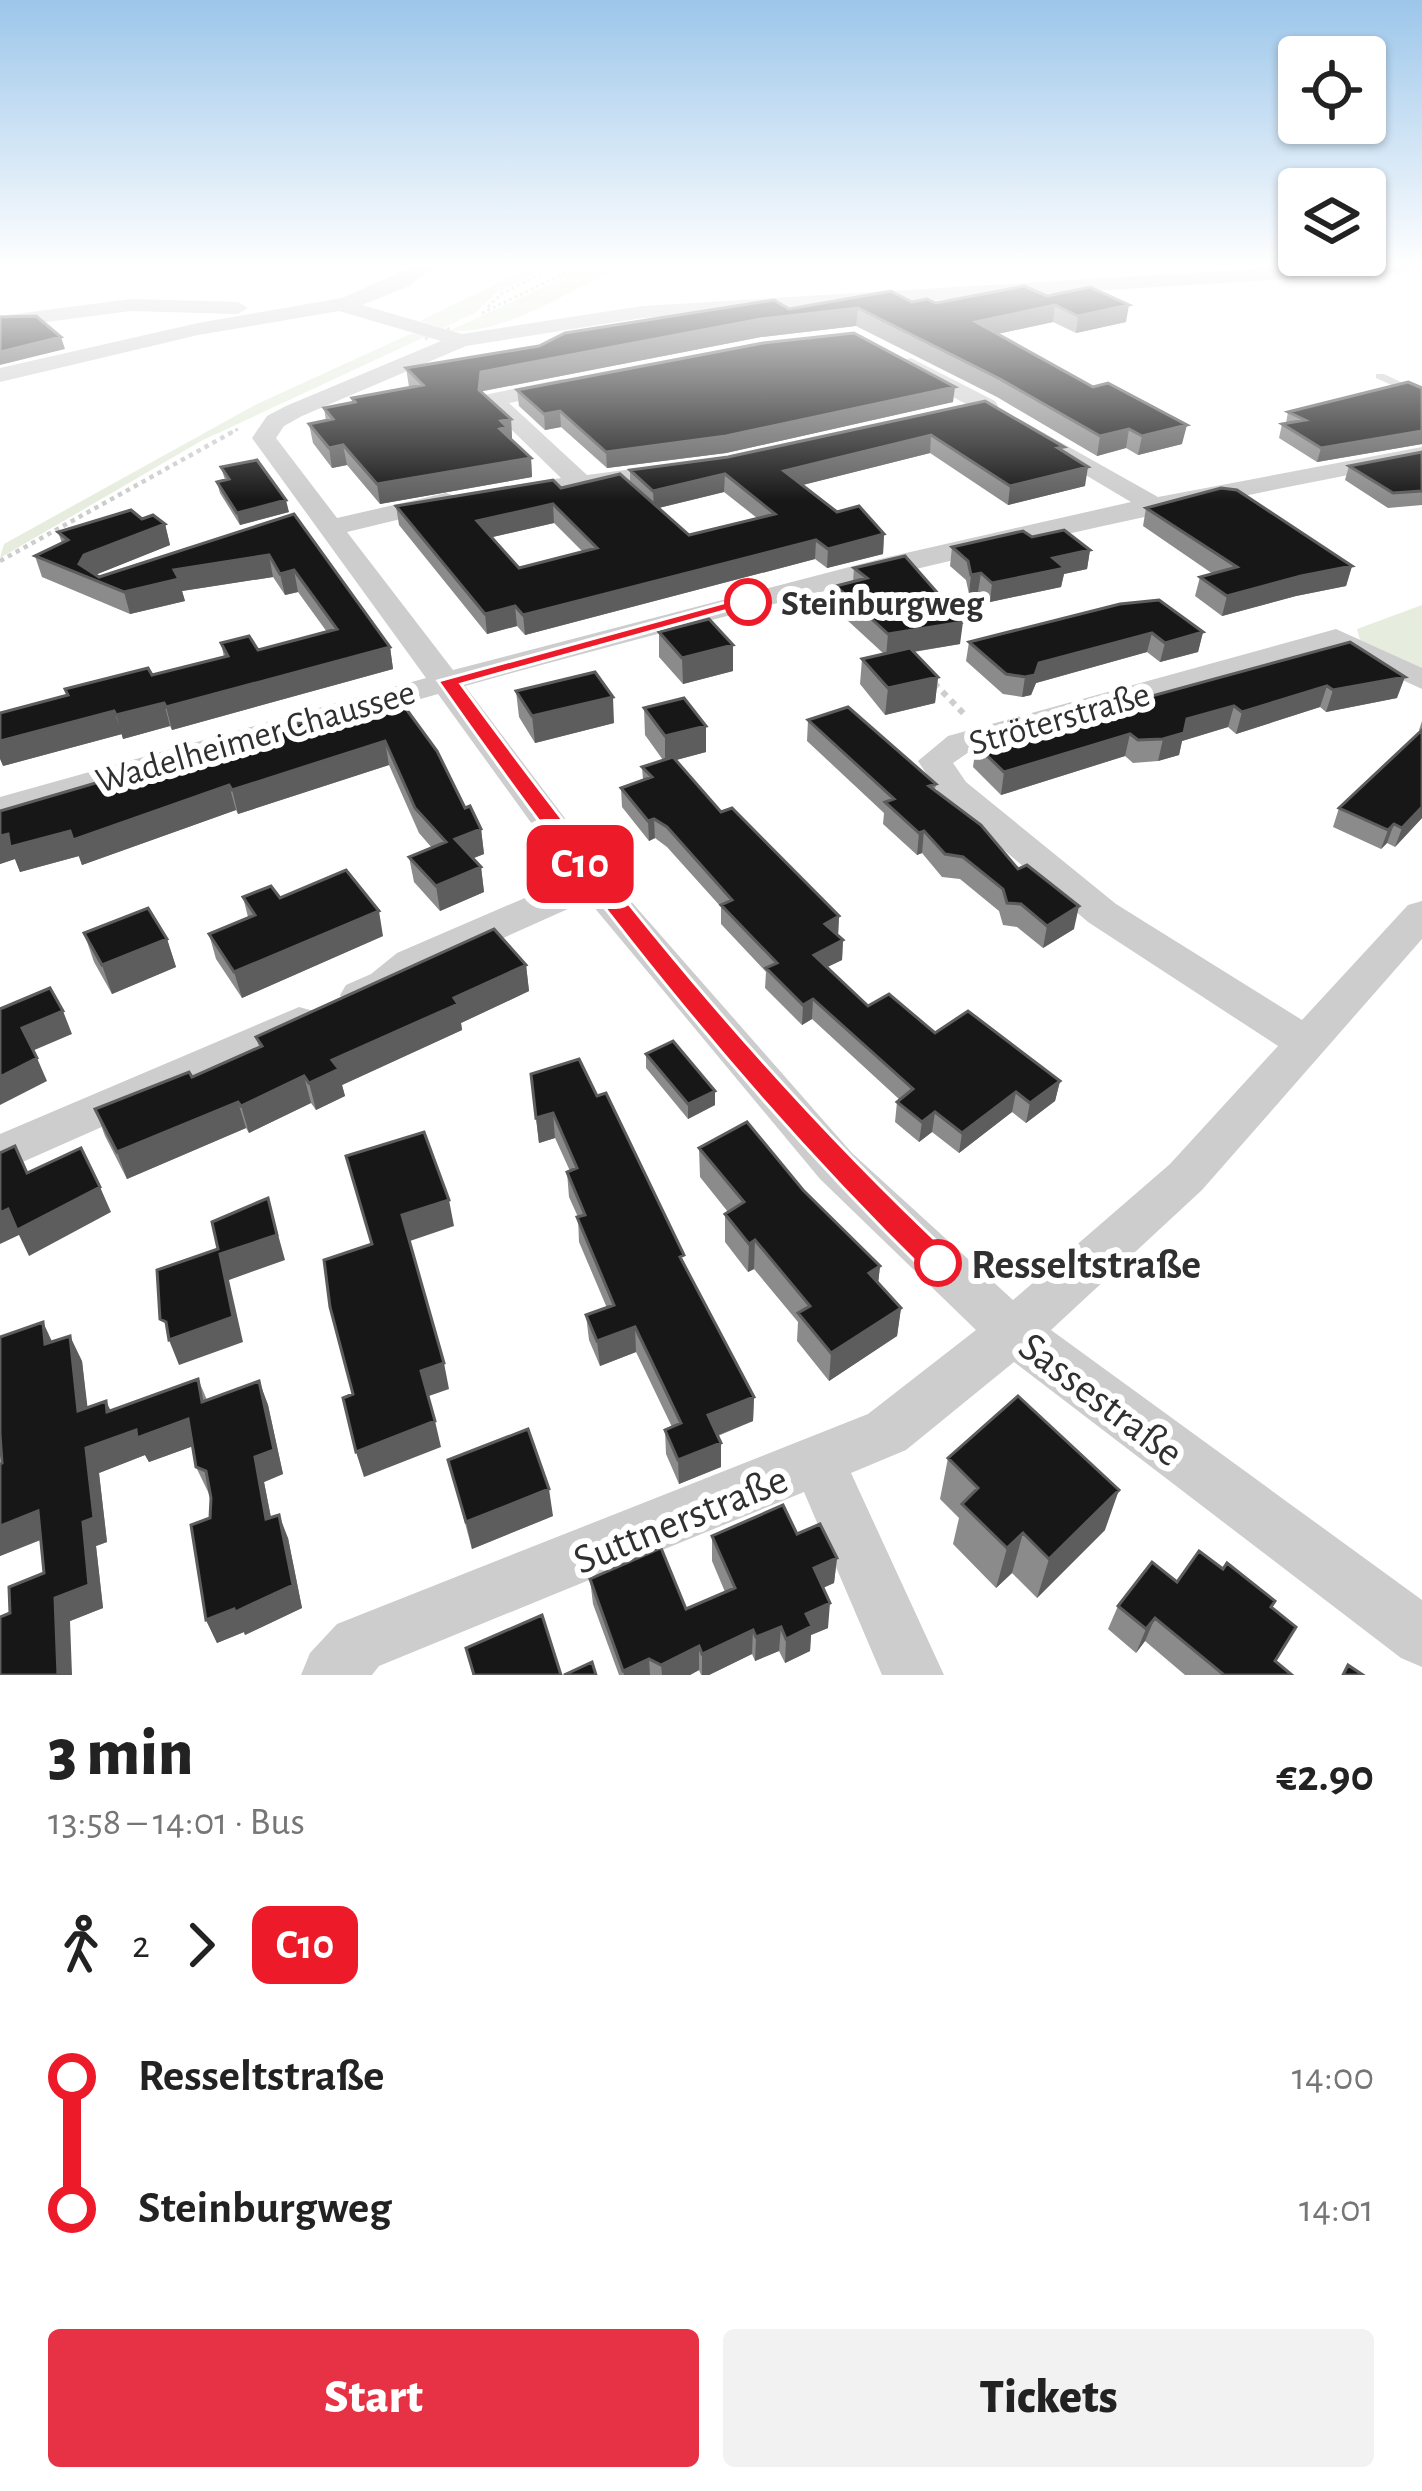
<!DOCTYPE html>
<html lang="en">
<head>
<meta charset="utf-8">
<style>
	:root { --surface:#fff; --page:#f2f2f2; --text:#222; --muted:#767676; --accent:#e73245 }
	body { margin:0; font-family:"Alegreya Sans",sans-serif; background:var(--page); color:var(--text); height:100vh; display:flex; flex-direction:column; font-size:45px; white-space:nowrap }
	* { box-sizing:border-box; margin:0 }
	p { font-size:39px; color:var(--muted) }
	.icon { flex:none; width:66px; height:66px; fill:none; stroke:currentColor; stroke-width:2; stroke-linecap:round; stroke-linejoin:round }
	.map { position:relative; height:1675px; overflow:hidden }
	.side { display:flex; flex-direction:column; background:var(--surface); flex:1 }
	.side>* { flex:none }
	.badge { padding:0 24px; border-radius:18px; font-size:42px; line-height:78px }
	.fabs { position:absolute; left:1278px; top:36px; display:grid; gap:24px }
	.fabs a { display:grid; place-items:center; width:108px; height:108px; border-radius:12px; background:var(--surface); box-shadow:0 3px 9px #0004; font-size:60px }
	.map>.badge { position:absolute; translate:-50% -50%; box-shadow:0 0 0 6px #fff }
	.legs { display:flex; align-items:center; gap:18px; height:132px; padding:0 48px; font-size:39px }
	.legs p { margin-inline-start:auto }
	.summary { display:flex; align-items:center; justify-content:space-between; height:204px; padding:0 48px }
	h1 { font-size:66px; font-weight:800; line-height:90px }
	.action { display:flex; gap:24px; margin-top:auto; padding:24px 48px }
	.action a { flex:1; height:138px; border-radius:12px; background:var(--accent); color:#fff; font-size:48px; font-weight:800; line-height:138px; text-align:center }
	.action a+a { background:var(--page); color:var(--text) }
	ul { padding:0 48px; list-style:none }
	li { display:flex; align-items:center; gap:42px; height:132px; font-size:45px }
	li i { display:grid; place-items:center; width:18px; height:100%; margin:0 15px; background:currentColor }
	li i::after { content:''; width:30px; height:30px; margin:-15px; border:9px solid; border-radius:50%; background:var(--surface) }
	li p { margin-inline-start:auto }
	li:first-child i { background:linear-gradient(#0000 50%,currentColor 0) }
	li:last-child i { background:linear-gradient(currentColor 50%,#0000 0) }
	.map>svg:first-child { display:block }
</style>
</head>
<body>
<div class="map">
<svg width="1422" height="1675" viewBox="0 0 1422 1675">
	<rect width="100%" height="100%" fill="#fff"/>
	<path fill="#e6edde" d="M533,266H551L496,293L475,313L443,328L420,321Z
		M588,266H621C569,291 508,334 449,331Z
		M410,334L429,335L201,441L0,558L4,544L255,405Z
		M1422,605V669L1360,640L1357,629Z"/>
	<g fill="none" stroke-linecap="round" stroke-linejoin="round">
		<path stroke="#cdcdcd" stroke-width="3" stroke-dasharray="3 3" stroke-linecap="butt" d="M488,307L501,294L556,266
			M482,313L580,266
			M230,433L238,429"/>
		<path stroke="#cdcdcd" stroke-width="4.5" stroke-dasharray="4.5 4.5" stroke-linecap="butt" d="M0,561L236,430"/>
		<path stroke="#cdcdcd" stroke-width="6" stroke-dasharray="6 6" stroke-linecap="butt" d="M934,683L966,716"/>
		<path fill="#cdcdcd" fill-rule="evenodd" d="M1376,374H1384L1422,392V399L1376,378Z"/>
		<path fill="#cdcdcd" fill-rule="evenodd" d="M414,266H436L409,286L362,305L462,334L642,306L1304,266H1412L1403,272L642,318L466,346L302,416L284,426L276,438L337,518L446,493L455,496L459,501L455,506L347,532L453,670L884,558L1131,502L1013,432V422L1021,420L1158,497L1422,447V461C1099,521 781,598 465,686L607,874L852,1153L1013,1300L1170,1164L1278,1046L1088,922L941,796L918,761L948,736L1336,629L1422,668V689L1333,648L972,750L953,763L966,782L1116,904L1302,1020L1408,905L1422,901V939L1202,1190L1051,1330L1422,1600V1667L1401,1658L1014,1362L906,1450L851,1473L944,1675H882L804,1492L379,1666L372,1675H301L310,1653L337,1624L868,1414L976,1330L820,1179L588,900L425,973L399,994L374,1005L360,1010L346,1005L340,995L346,985L371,974L397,953L571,878L438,694L0,819V797L426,678L252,438L267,416L286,406L441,341L339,311L198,335L0,382V368L198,323L342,298Z
			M131,299L238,302L248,308L238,314L131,311L0,328V316Z
			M911,358L995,401L998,406L995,411H979L903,370V360Z
			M562,379L570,381V391L509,403L587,475L678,463L687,465L690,470L687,475L503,497L499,492L503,487L561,478L481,400L484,395Z
			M299,1007L314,1011L320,1022L314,1033L0,1172V1134Z"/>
		<path stroke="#cdcdcd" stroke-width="3" stroke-dasharray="3 3" stroke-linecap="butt" d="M425,339L452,327"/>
	</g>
	<path fill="#8b8b8b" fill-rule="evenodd" d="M1047,296L1126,322L1076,333L1053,322L997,334L1182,444L1138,455L1126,448L1097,456L997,397L856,326L761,337L483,391V393L511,419L512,438L510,439L531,458L532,477L380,504L347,465L332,468L313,443L309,424L326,421L324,408L352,403V398L409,387L406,368L789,309Z
		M1422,388V444L1317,462L1279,438L1282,424L1286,423L1288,412Z
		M517,390L953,402L726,453L607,468L561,427L545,430L519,406Z
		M985,401L1063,452L1085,486L1008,505L930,453L802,485L837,512L884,534L883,554L827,568L815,559L525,635L517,626L487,634L399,525L396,506L561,488L630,483V470L728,457ZM724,492L757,518L689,535L659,508ZM554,523L583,552L519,568L492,537Z
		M1422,452V505L1388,508L1345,480L1349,466Z
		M221,467L289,512L240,525L220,493L217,482L225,480Z
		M1146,508L1352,566L1346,586L1296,596L1222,616L1195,596L1200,577L1213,574L1143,526Z
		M294,514L390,647L393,669L172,730L170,726L123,739L122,734L3,766L152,675L224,657L221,643L258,650L327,632L298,592L285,595L273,577L182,591L185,601L130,614L42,577L35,556L62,543L58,532L142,519L165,524L170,545L95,575L99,577Z
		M1032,537L1090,550L1087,569L1064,574L1061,587L990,602L978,592L969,594L966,580L950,566L952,547Z
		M854,568L960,644L914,652L938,677L935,703L885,715L860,684L862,659L884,654L834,608L836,586L853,582Z
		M1159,600L1203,632L1198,652L1160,662L1147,652L1036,683L1031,695L1022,697L1003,694L966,661L969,642Z
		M659,632L733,645V671L683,684L659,657Z
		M1350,642L1397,698L1326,712L1320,707L1236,734L1228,727L1182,741L1179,755L1158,761L1133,763L1125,756L1001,795L973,767L976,745Z
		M516,691L614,723L535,743L519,717Z
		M396,695L465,808L481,829L484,854L473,858L481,867L484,892L440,911L414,882L409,857L432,848L419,833L389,765L238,814L236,810L82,865L79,856L20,872L15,859L0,864V811Z
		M644,708L706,752L676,760L721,812L839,916L838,936L843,940L842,960L827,967L868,1006L1060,1081L1055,1101L1026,1123L1012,1112L959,1153L932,1132L919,1142L895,1122L897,1102L900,1100L812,1019L802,1025L765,988L766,972L721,924V907L667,847L655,838L649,841L622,807L621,788L643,780L642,767L663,760L645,735Z
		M808,720L936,784L935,791L1018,869L1074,929L1043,948L1017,927L1003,925L999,911L960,879L942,877L922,853L917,855L883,824L884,813L807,741Z
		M1422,721V818L1395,847L1387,843L1381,849L1333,827L1339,808L1421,731L1419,730Z
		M243,897L280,898L383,936L242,998L216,959L209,934L248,917Z
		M84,933L167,939L176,967L112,994L94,962Z
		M526,965L529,991L461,1023L462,1030L342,1085L345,1096L316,1110L311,1103L249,1133L246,1128L127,1179L105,1136L95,1109L192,1077L259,1047L256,1037Z
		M646,1054L715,1105L688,1119L646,1068Z
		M531,1074L597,1096L754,1397L753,1421L718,1436L721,1443V1467L679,1484L666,1454L665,1430L672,1427L636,1352L600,1366L589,1340L586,1315L607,1308L579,1242L578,1217L569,1197L567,1172L570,1171L555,1138L539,1143Z
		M699,1148L803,1190L880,1266L878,1283L901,1308L897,1336L829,1381L797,1341L798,1322L754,1269L748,1272L725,1242V1214L728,1212L700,1177Z
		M52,1341L82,1361L87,1408L111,1411L198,1379L207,1400L259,1381L268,1405L283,1474L264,1482L271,1518L288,1538L302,1608L245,1635L244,1632L217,1643L206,1620L211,1498L196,1467L193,1446L149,1462L145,1455L99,1473L107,1542L96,1546L103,1608L70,1621L10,1613L44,1573L41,1540L0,1556L2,1463Z
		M948,1458L1105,1530L1037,1598L1012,1573L996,1588L953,1544L959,1518L940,1499Z
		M448,1460L553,1516L472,1549Z
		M797,1534L837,1558L834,1583L823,1588L828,1628L811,1635L810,1651L785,1663L779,1651L755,1661L752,1654L709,1675H701L699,1670L690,1675H619L593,1604L590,1579L686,1609L725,1592L712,1561V1536Z
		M1177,1582L1272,1608L1275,1662L1292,1675H1185L1145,1641L1136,1653L1108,1629L1118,1606Z"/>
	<path fill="#5d5d5d" d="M1055,305L1053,322L974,339L976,322Z
		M1129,305L1126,322L1076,333L1078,316Z
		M858,308L856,326L761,337L483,391L481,408L479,390L481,372L761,319Z
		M61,337L65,349L0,365V352Z
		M955,387L953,402L726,453L607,468L606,452Z
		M560,411L561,427L545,430L544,414Z
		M511,419L512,438L508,439L502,448L501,421Z
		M1187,425L1182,444L1138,455L1142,436Z
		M1129,429L1126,448L1097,456L1100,436Z
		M1422,431V444L1317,462L1321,448Z
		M931,435L930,453L783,490L784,471Z
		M343,445L347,465L332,468L329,448Z
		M531,458L532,477L380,504L377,484Z
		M1088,467L1085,486L1008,505L1010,486Z
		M725,474L724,492L654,509L653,491Z
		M286,500L289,512L240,525L237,513Z
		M553,504L554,523L480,540L477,521Z
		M165,524L170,545L90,577L79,564L84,555Z
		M884,534L883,554L827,568L828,549Z
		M816,540L815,559L525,635L523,615Z
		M1090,550L1087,569L1064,574L1061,587L990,602L992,583L1053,558Z
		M269,555L273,577L182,591L185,601L130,614L124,592L174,570Z
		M1352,566L1346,586L1296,596L1222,616L1227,596L1301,576Z
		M294,570L298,592L285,595L280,574Z
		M981,573L978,592L969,594L971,575Z
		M515,606L517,626L487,634L485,614Z
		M963,622L960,644L886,656L888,634Z
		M1203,632L1198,652L1160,662L1165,643Z
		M1152,633L1147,652L1036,683L1031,695L1022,697L1025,677L1039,663Z
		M733,645V671L683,684L682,658Z
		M390,647L393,669L172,730L166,707Z
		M938,677L935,703L885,715L888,688Z
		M1405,677L1397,698L1326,712L1333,690Z
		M1327,686L1320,707L1236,734L1242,712Z
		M613,697L614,723L535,743L532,716Z
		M164,703L170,726L123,739L116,715Z
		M1234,706L1228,727L1182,741L1179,755L1158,761L1163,739L1187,719Z
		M114,711L122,734L3,766L0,759V741Z
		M706,726V752L665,763V736Z
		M1130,734L1125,756L1001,795L1004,772Z
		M385,741L389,765L238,814L232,790Z
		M229,785L236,810L82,865L73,840Z
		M1422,807V818L1395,847L1402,828Z
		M654,819L655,838L649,841L648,821Z
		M1394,824L1387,843L1381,849L1388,830Z
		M481,829L484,854L459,864L455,839Z
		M70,831L79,856L20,872L15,859L0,864V836L8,834Z
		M924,831L922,853L917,855L919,833Z
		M481,867L484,892L440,911L436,886Z
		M1079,906L1074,929L1043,948L1047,926Z
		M379,911L383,936L242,998L234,972Z
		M839,916L838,936L825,924Z
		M167,939L176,967L112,994L102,965Z
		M843,940L842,960L813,974L814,955Z
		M526,965L529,991L461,1023L462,1030L342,1085L345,1096L316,1110L309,1083L332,1060L454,998Z
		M813,999L812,1019L802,1025L803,1005Z
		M63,1011L72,1034L32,1051L22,1028Z
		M37,1058L47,1081L0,1105V1077Z
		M304,1076L311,1103L249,1133L241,1106Z
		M1060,1081L1055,1101L1026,1123L1030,1103Z
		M715,1091V1105L688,1119V1104Z
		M1016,1092L1012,1112L959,1153L962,1133Z
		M238,1102L246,1128L127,1179L117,1152Z
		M935,1112L932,1132L919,1142L922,1122Z
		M553,1113L555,1138L539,1143L536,1118Z
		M100,1187L111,1212L29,1256L19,1235L0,1244V1213L8,1209Z
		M268,1198L285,1260L229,1280L243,1342L179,1365L169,1340L220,1254Z
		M449,1200L454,1226L407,1242L402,1215Z
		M755,1240L754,1269L748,1272L749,1244Z
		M880,1266L877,1294L869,1273Z
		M901,1308L897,1336L829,1381L831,1353Z
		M43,1322L55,1348L45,1344Z
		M635,1327L636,1352L600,1366L597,1341Z
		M70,1336L82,1361L91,1436L78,1411Z
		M444,1363L449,1389L426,1397L421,1371Z
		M259,1381L268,1405L283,1474L264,1482L276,1543L266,1519L255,1457Z
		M754,1397L753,1421L708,1439V1415Z
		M106,1401L118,1426L136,1430L188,1419L199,1444L149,1462L145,1455L99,1473L107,1542L96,1546L103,1608L70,1621L72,1675H58L55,1598L83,1522L86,1448L107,1412Z
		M435,1421L441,1447L364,1477L356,1452Z
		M721,1443V1467L679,1484L678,1460Z
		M549,1489L553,1516L472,1549L466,1522Z
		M1119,1490L1105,1530L1037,1598L1049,1559Z
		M38,1511L52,1535L0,1556V1526Z
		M279,1515L288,1538L302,1608L245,1635L244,1632L217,1643L206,1620Z
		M1023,1533L1012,1573L996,1588L1007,1548Z
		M837,1558L834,1583L811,1593L814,1568Z
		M830,1603L828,1628L811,1635L810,1651L785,1663L786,1639L806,1614Z
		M1155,1618L1145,1641L1136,1653L1146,1629Z
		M781,1627L779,1651L755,1661L756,1637Z
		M753,1630L752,1654L709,1675H702V1654Z
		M699,1646V1670L690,1675H662L661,1665Z
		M649,1659L650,1675H624L623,1671Z"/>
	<path fill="#171717" stroke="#5d5d5d" stroke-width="3" fill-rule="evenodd" d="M1024,286L1047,296L1090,287L1129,305L1078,316L1055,305L976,322L1093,387L1108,383L1187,425L1142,436L1129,429L1100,436L1000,379L858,308L761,319L481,372L479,390L511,419L501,421L507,427L500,429L531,458L377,484L343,445L329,448L309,424L333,419L324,408L355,402L352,398L423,385L406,368L539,346L565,333L774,300L789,309L891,291L912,302L927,299L936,303Z
		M36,316L61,337L0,352V317Z
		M854,333L955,387L726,436L606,452L560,411L544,414L517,390L763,343Z
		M1408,382L1422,388V431L1321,448L1282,424L1305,420L1288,412Z
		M985,401L1064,447L1058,448L1088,467L1010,486L931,435L784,471L837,512L859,506L884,534L828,549L816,540L523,615L515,606L485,614L396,506L553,480L561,488L620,474L689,535L775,514L725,474L653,491L630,470L728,457ZM553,504L597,548L519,568L477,521Z
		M1422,452V491L1393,493L1349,466Z
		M257,460L286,500L237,513L217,482L229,479L221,467Z
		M1221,488L1237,490L1352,566L1301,576L1227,596L1200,577L1237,567L1146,508Z
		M131,510L142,519L153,515L165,524L84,555L79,564L99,577L294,514L390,647L166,707L164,703L116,715L114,711L0,741V713L68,695L65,689L148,668L152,675L228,656L221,643L249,636L258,650L337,629L294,570L280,574L269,555L174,570L179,579L124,592L35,556L68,540L58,532Z
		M1064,530L1090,550L1053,558L1065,568L992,583L981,573L971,575L968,561L952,547L1023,531L1032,537Z
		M905,556L963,622L888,634L836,586L867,578L854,568Z
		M1159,600L1203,632L1165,643L1152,633L1039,663L1035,675L1025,677L1006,674L969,642L1120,604Z
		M709,619L733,645L682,658L659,632Z
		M1350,642L1405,677L1333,690L1327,686L1242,712L1234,706L1187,719L1184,733L1163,739L1138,740L1130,734L1004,772L976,745L1052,723L1054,717L1064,720Z
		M910,648L938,677L888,688L862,659Z
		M595,672L613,697L532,716L516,691Z
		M396,695L437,751L465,808L470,806L481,829L455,839L481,867L436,886L409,857L446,842L415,808L385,741L232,790L229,785L73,840L70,831L10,847L8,834L0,836V811Z
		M684,698L706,726L665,736L644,708Z
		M848,707L936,784L929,786L981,825L1018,869L1027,865L1079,906L1047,926L1021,904L1007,903L1003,889L963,857L945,854L924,831L919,833L885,802L894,799L808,720Z
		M1422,730V807L1402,828L1394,824L1388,830L1339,808Z
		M673,757L721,812L732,808L839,916L825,924L843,940L814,955L868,1006L889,994L935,1033L968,1011L1060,1081L1030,1103L1016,1092L962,1133L935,1112L922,1122L897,1102L913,1089L813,999L803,1005L766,968L777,963L721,905L732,900L667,827L654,819L648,821L621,788L652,777L642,767Z
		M346,870L379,911L234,972L209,934L255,915L243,897L271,886L280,898Z
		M148,908L167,939L102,965L84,933Z
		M494,929L526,965L454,998L458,1004L332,1060L339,1069L309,1083L304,1076L241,1106L238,1102L117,1152L95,1109L189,1072L192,1077L262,1046L256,1037Z
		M50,988L63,1011L22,1028L37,1058L0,1077V1009Z
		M673,1041L715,1091L688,1104L646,1054Z
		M579,1059L597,1096L606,1093L684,1255L680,1257L754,1397L708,1415L721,1443L678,1460L665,1430L681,1423L635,1327L597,1341L586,1315L614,1305L577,1217L585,1215L567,1172L577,1168L553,1113L536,1118L531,1074Z
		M747,1122L803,1190L880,1266L869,1273L901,1308L831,1353L798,1313L810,1306L755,1240L749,1244L725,1214L744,1202L699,1148Z
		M424,1132L449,1200L402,1215L444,1363L421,1371L435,1421L356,1452L343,1398L353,1394L330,1307L324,1260L372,1244L346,1156Z
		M15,1146L27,1173L81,1148L100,1187L17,1230L8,1209L0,1213V1153Z
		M268,1198L277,1235L220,1254L233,1317L169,1340L166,1322L160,1319L157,1270L218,1249L212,1222Z
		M43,1322L45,1344L70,1336L78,1411L106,1401L107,1412L198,1379L202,1402L259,1381L274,1450L255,1457L266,1519L279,1515L293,1585L235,1612L234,1609L206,1620L191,1525L210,1518L211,1498L206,1471L196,1467L188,1419L137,1438L136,1430L86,1448L94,1518L83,1522L89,1585L55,1598L58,1675H0V1617L10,1613L9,1587L44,1573L38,1511L0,1526V1464L2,1463L0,1434V1337Z
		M1018,1396L1119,1490L1049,1559L1023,1533L1007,1548L962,1504L978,1488L948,1458Z
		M528,1429L549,1489L466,1522L448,1460Z
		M783,1505L797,1534L820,1524L837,1558L814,1568L830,1603L806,1614L812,1626L786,1639L781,1627L756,1637L753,1630L702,1654L699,1646L661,1665L649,1659L623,1671L590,1579L661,1548L686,1609L735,1588L712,1536Z
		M1199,1551L1223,1569L1227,1563L1275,1601L1271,1607L1296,1627L1275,1661L1292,1675H1224L1155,1618L1146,1629L1118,1606L1152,1562L1177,1582Z
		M542,1615L561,1675H474L466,1648Z
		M592,1662L596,1675H564Z
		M1348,1665L1363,1675H1343Z"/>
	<linearGradient id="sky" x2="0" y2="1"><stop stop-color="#9cc6ea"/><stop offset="0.53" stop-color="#fff"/><stop offset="1" stop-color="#fff" stop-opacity="0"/></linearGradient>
	<rect width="1422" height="501" fill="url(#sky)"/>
	<path fill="#ed1b29" stroke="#fff" stroke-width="3" d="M741,598L757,602L461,684C609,887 765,1080 949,1253L954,1263L949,1272L938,1276L926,1272C742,1092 586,892 438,681Z"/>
	<g fill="#fff" stroke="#ed1b29" stroke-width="6">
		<circle cx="748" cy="602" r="21"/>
		<circle cx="938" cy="1263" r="21"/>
	</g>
	<g text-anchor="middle" stroke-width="12" stroke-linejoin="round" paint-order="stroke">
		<g font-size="36" font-weight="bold" fill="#303030" stroke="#fff" text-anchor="start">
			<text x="781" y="615">Steinburgweg</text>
		</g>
		<g font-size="36" fill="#303030" stroke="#fff">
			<text transform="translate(1059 717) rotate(-16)" y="13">Ströterstraße</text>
			<text transform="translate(255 735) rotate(-16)" y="13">Wadelheimer Chaussee</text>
		</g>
		<g font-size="42" font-weight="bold" fill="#303030" stroke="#fff" text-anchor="start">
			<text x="971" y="1278">Resseltstraße</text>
		</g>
		<g font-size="42" fill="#303030" stroke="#fff">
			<text transform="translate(1102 1398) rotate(37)" y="15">Sassestraße</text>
			<text transform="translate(680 1518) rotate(-22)" y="15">Suttnerstraße</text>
		</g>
	</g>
</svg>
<div class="fabs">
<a><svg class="icon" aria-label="locate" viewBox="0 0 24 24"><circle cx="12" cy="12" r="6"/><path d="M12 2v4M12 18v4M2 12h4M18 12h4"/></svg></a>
<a><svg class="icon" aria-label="layers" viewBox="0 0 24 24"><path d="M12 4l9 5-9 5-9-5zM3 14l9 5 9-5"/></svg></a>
</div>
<b class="badge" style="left:580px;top:864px;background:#ed1b29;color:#fff">C10</b>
</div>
<section class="side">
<div class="summary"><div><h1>3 min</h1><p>13:58 – 14:01 · Bus</p></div><b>€2.90</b></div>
<div class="legs"><svg class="icon" aria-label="walk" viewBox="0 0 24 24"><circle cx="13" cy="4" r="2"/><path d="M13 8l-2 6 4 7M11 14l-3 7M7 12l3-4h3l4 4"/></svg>2<svg class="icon" aria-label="forward" viewBox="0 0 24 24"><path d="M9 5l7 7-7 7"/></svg><b class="badge" style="background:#ed1b29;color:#fff">C10</b></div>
<ul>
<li><i style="color:#ed1b29"></i><b>Resseltstraße</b><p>14:00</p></li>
<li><i style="color:#ed1b29"></i><b>Steinburgweg</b><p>14:01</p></li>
</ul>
<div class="action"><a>Start</a><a>Tickets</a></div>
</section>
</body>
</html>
